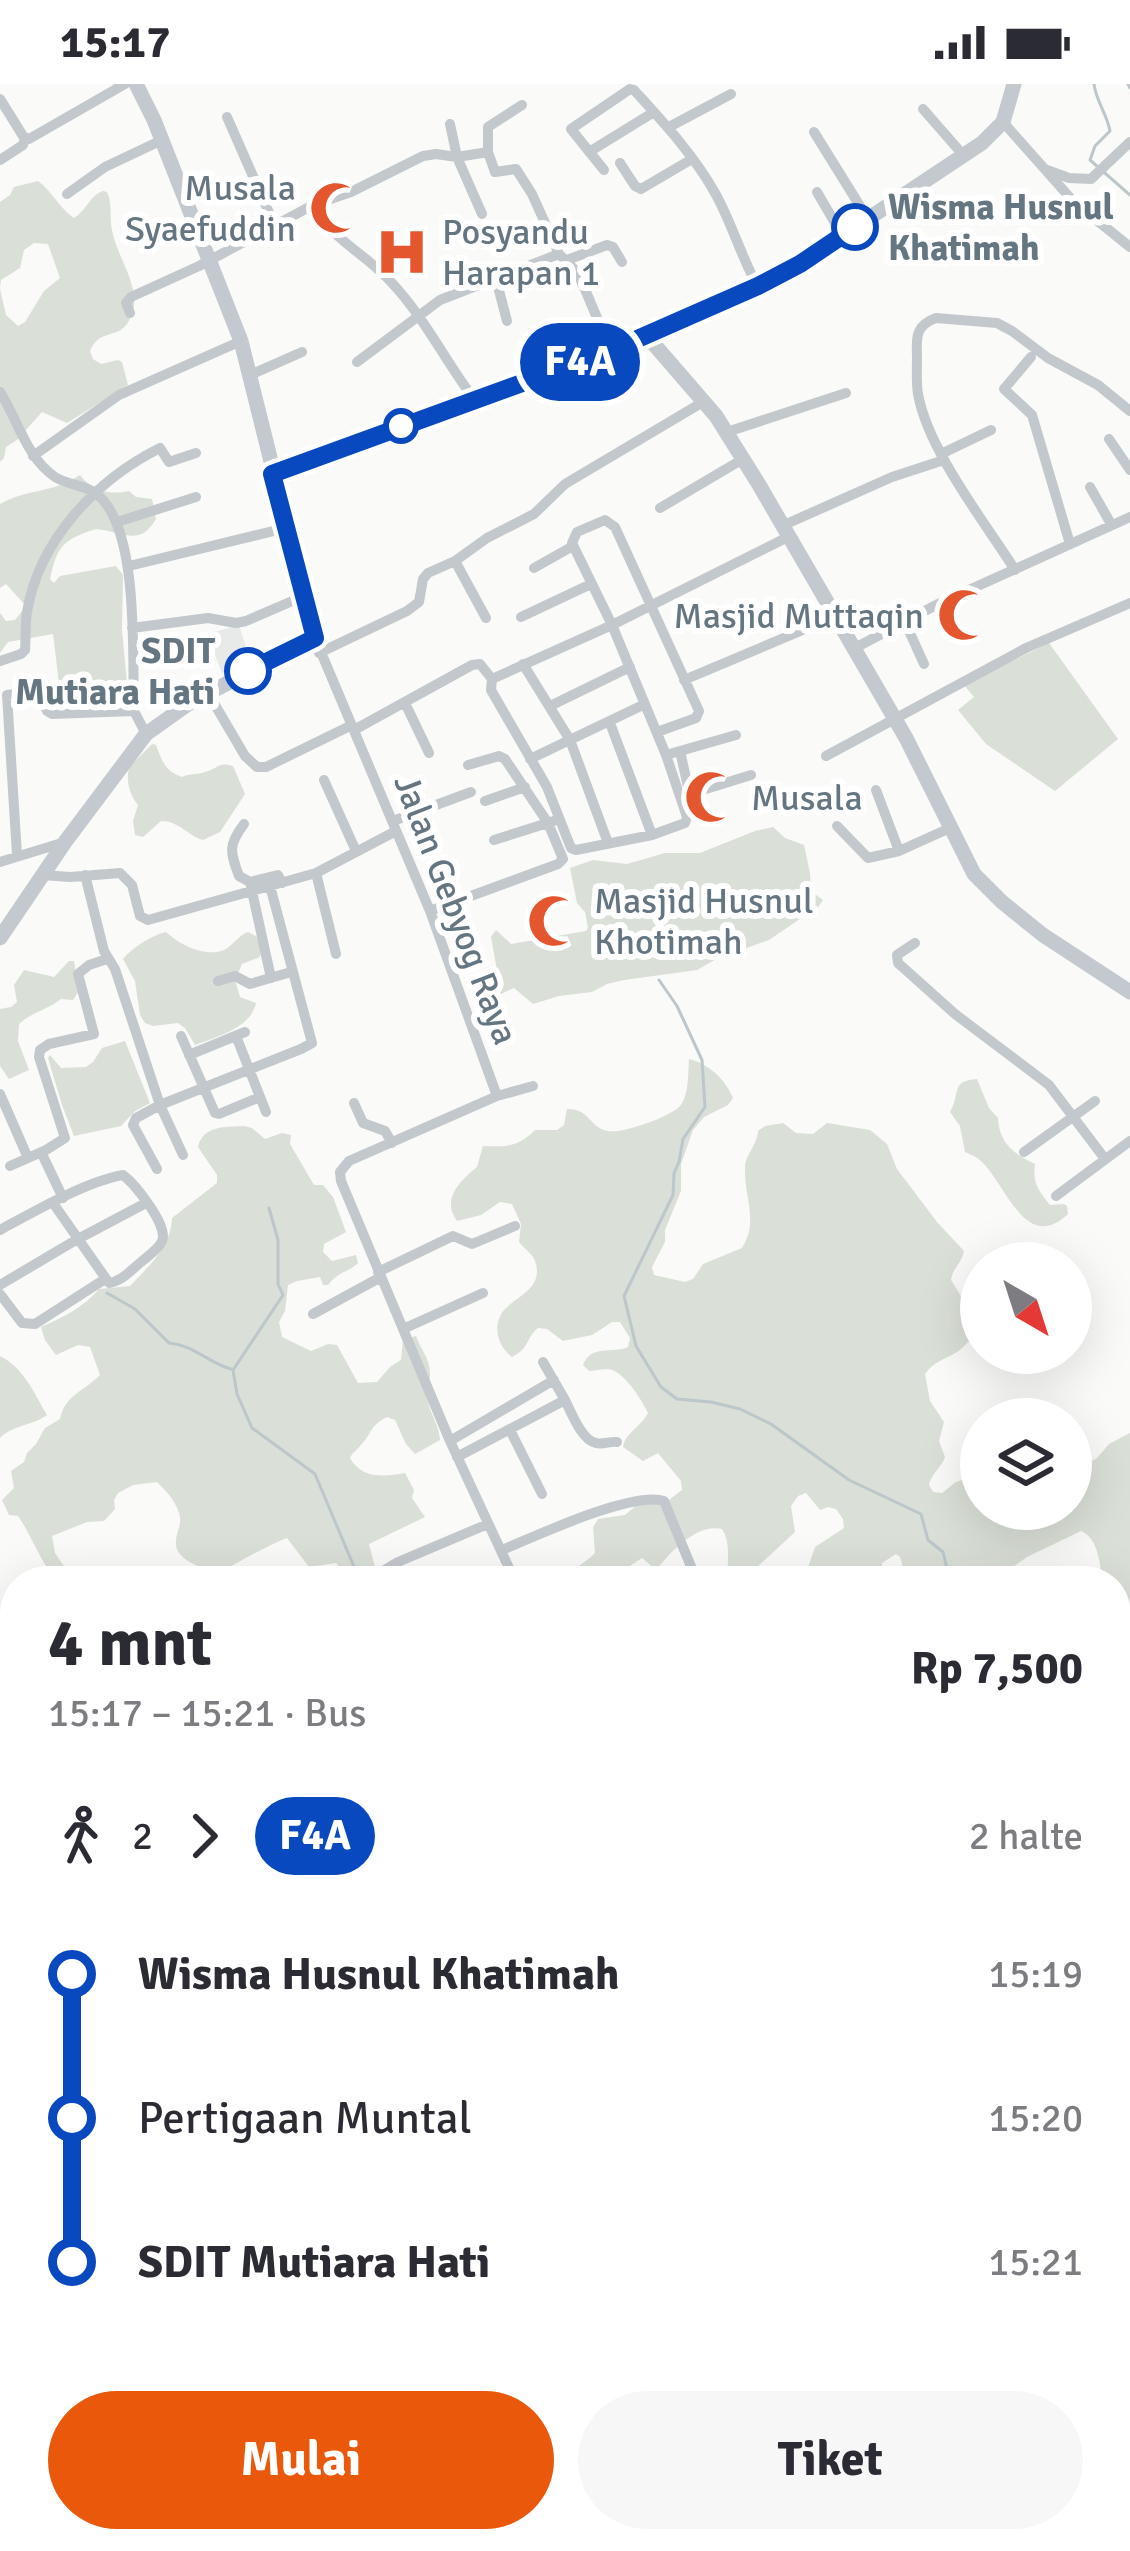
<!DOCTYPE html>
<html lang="id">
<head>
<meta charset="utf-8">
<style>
	:root { --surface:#fff; --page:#f7f7f7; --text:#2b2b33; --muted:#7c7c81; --accent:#ea580c }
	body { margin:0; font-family:Signika,sans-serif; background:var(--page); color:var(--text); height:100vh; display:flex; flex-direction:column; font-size:45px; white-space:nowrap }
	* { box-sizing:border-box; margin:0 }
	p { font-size:39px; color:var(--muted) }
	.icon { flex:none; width:66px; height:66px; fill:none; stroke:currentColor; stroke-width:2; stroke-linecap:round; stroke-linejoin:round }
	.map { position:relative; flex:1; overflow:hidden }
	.panel { position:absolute; left:0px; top:1482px; width:1131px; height:987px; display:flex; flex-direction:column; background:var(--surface); border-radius:48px 48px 0 0; box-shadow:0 12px 48px #0002 }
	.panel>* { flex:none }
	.badge { padding:0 24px; border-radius:39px; font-size:42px; line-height:78px }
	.needle { width:78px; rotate:141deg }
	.fabs { position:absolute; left:960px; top:1158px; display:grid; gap:24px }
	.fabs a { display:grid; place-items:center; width:132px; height:132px; border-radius:50%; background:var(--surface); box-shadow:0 12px 48px #0002; font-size:60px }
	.map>.badge { position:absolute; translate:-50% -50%; box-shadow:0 0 0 6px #fff }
	.legs { display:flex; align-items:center; gap:18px; height:132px; padding:0 48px; font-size:39px }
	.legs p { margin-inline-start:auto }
	.headline { display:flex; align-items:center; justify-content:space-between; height:204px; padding:0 48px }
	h1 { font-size:66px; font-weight:700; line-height:90px }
	.primary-button { display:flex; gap:24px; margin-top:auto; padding:24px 48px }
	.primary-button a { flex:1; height:138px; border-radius:72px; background:var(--accent); color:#fff; font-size:48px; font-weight:700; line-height:138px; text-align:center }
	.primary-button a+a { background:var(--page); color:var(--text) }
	ul { padding:0 48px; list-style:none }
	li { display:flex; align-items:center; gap:42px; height:144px; font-size:45px }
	li i { display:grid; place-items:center; width:18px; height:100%; margin:0 15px; background:currentColor }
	li i::after { content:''; width:30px; height:30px; margin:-15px; border:9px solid; border-radius:50%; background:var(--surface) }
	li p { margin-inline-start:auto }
	li:first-child i { background:linear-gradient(#0000 50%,currentColor 0) }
	li:last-child i { background:linear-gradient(currentColor 50%,#0000 0) }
	.status { display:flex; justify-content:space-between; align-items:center; height:84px; padding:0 60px; background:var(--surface); direction:ltr }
	.status svg { height:33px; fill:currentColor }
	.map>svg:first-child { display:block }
</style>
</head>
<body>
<div class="status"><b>15:17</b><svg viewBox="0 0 49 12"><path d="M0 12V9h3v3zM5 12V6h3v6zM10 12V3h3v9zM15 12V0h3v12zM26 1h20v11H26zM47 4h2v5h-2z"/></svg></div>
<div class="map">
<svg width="1130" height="2467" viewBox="0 0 1130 2467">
	<rect width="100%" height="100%" fill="#fafaf8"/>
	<path fill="#e8e9e9" d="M239,541L251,579L222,589L207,550Z"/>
	<path fill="#dadfd7" d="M38,97C53,108 59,124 74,134C88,125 89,112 103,107L107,108C113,122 109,132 112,146C117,176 148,210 127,240C116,255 99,245 90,267L93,275L101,280L118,276L122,278L128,301L67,339L42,328L17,356L6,363L4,374L0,378V205L6,231L18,242L25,238L44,207L60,194L48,160L34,159L24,166L20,184L1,196L0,204V118L10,111L14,103Z
		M80,391C93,408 109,411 129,407L136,413L152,415L156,435C141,461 126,450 103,446C95,444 93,446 84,449C59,459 56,469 50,495L54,499L60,492L116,482L123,491L122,546L127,600V619L124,623L62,624L53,550L8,558L0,569V529L6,537L15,536L26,522L6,500L0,504V420C28,404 52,410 80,391Z
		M1049,559L1118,655L1055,707L986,660L958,626L974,613L964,601Z
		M152,660L156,661C162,677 165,687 182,693C190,689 197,691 205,688C217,685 219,677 233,682L245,710L220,748L203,756C187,751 179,737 161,737L143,753L135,751L133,737L138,721C129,710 126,697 129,683Z
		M773,743L785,754L804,761L810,789L811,807L823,816L819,822L769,856L718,874L697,886L624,896L607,900L592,908L559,912L533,920L514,904L488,916L476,915L475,911L498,892L491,853L496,846L511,860L586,847L588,844L585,828L577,819L570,784L593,776L627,780L665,769H700L755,747Z
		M166,848C179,860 205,874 224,866C233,862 237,852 248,848L256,852L262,862L260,873L242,880L235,896L240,913L256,919C251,944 216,953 195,961L185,944L178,939L153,942L145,939L140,931L135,897L123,875C132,864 152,851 166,848Z
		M69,877H74L79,907L73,916L61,915C47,926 32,928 19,940L18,957L29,986L9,995L0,982V925L11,923L17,918L14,901L24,886L54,893Z
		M125,957L150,1019L135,1027L121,1042L74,1052L62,1021L48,974L50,971L61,984L86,983L93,978L102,964Z
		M689,975C709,980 725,995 733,1014L728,1021L704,1033L693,1046L681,1080V1107L665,1146V1158L652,1183L654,1191L685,1198L693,1195L703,1180L742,1164C759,1138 744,1113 745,1084C745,1071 757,1062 758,1047L765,1042L783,1039L796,1049L813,1050L827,1039L870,1046L887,1060L897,1085L937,1138L964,1167C962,1179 952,1185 951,1196L977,1238L978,1246C971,1254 965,1263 957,1268C944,1276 934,1277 925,1290L930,1317L944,1338L939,1357L945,1373C941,1384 931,1390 929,1401L933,1408L942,1409L956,1398L981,1390V1425H1071V1392L1075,1387L1097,1374L1109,1360L1130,1349V1558L1120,1548L1121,1539L1116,1528V1497H1103C1099,1479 1099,1455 1081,1447L1027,1473L999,1493L998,1497H907L900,1473L896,1470L882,1479V1492L878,1497H791L806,1489L815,1463L844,1444L843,1435L836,1425L828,1423L820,1426L806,1409L798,1412L791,1422L795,1448L744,1495L736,1496L728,1489C727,1472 731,1460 722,1445C696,1439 671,1468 656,1486L642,1474L622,1487L618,1497H564C570,1485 585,1480 595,1469L593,1443L598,1435L625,1431L645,1414L665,1419L682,1406L681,1397L658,1369L643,1377L623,1363C625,1349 641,1343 648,1329C642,1316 626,1291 612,1286C607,1284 594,1287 589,1287L583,1281C591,1260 612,1270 628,1263L630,1254L620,1238H612L592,1251L563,1257L547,1245L538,1244C525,1255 530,1264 512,1273C497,1262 491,1239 506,1224C519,1211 542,1204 536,1180C534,1170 524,1165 519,1158L521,1140L512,1120L500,1118L481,1131L457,1137C441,1115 460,1097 477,1083L483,1062C507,1063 518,1063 535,1046H557L564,1041L567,1025C591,1025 589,1044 608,1047C622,1050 670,1033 680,1022C689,1012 688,989 689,975Z
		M977,995L989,1024L998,1034C999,1059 1014,1070 1035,1080C1032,1099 1039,1107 1050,1121L1064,1120L1067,1122L1068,1130C1026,1170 1006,1101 982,1078C977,1073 972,1071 965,1068L960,1042L950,1028C961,1009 950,997 977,995Z
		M244,1042L252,1044L265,1055L282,1049L291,1051L290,1060L314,1101H323L333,1113L346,1148L324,1160L323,1168L332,1177L356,1171L358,1179C346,1190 340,1186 328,1201H323L320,1193L297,1197L288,1201L285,1227L279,1238L282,1253L311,1267L328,1260L337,1261L358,1299L377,1298L390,1283L401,1276L403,1256L416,1252C420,1264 430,1275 430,1289C431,1299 425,1307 428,1318C431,1331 439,1342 440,1356L415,1370L406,1360L395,1336L387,1333C369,1342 372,1350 360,1362C357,1366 352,1369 350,1374C362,1395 383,1393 405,1389L414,1406L412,1414L425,1433L369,1460L376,1487C369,1493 361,1497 352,1497L336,1479L309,1483L287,1454C275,1458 229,1482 220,1490C207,1485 174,1477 176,1458C176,1447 183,1440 179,1429C175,1416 166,1407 157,1398L133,1401L118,1409L114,1416L115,1425L104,1437L87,1438L52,1452L55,1469L64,1482L62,1491L54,1493C39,1475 32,1452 18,1432L9,1431L2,1416L14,1404L11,1387L24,1378L27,1369L36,1360L45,1344L60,1335C65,1311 83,1308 100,1291L90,1263L78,1261L56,1271L45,1256L41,1243C62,1234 84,1223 99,1205L130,1202C149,1182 171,1163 172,1134L217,1099V1091L198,1063C203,1041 226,1043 244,1042Z
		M0,1272C24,1284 34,1309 47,1331C30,1343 14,1340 0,1354Z
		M0,1539L11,1551L15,1548V1651L0,1656Z
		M0,2065L15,2067V2201L4,2198L0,2192L6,2172L0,2153Z
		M14,2277L15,2413L0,2427V2433V2282H7Z
		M1116,2293L1130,2298V2467H1026L1042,2455L1116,2454Z"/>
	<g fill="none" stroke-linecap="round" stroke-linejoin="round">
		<path stroke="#bbc7cb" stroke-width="3" d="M1094,0C1096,17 1107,30 1110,47L1095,62L1090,76L1130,111
			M1128,0L1130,4
			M659,896L677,922L702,976L705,1023L683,1055L679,1078L674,1089L673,1111L624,1212L636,1262L661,1303L677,1315L711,1318L740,1325L771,1340L849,1396L921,1430L928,1456L943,1468L950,1497
			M269,1124L278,1156V1200L283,1211L233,1286L237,1310L252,1344L315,1390L360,1497
			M107,1209L135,1225L169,1259C194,1261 208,1279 231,1285
			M0,1976L15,1974
			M1116,2339L1130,2343"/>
		<path stroke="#c3c8cc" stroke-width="10" d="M0,15L23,52L29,55L125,0
			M923,25L964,72
			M227,33L274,140
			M1003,38L1073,117L1130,163
			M450,40L457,73L482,130
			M669,43L731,10
			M814,48L868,135
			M488,68V43L522,21
			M589,68L654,28
			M0,76L23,61L25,54
			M620,79L635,102L641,105L692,75
			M604,86L571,45L630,5L634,6C663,38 694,71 715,109C732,139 741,173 758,203
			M1047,86L1069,94L1091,95L1130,58
			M817,108L842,151
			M67,110L105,83L162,56
			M313,121L351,108L423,72L436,70L457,73L488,68L495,88L516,85L532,110L559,170L573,184L584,203L611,267
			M567,176L607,161L613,163L622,178
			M496,195L507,237
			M130,229L126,219L131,213L199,182L313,121C335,159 363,167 392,199C424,233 446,278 474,315
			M1031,273L1004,305L1032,331L1070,460
			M357,278L440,216L559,170
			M250,291L302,268
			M0,308C18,336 26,373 55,393C67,401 87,401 98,411C140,447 132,574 134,627
			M727,348L846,309
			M1109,355L1130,386
			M941,370L991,346
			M33,372L119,311L241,257
			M1090,403L1111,440
			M660,424L743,375
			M117,438L196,413
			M784,441L892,393L944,376
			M455,477L486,534
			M129,482L286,444
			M534,484L573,462
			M1015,486C984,437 928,366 918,310C916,298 917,284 917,272C916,253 916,241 936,234L997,239L1012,247L1048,274L1098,301L1130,327
			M521,533L591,500
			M905,538L924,580
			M132,544L208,534L236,539L246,537L304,512
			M315,554L430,827L497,1012L349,1077L340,1088L341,1097L450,1357L515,1497
			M855,564L938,520L1130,433
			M319,569L407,527L419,518L423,495L428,489L455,477L487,454L534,430L565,400L703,318
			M0,577L21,570L25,566C26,554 25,540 27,528C39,456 96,396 160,364L169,378L196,369
			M523,580L570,656L608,759
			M492,595L612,541L790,452
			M684,596L836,532
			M208,609L245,672L257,683H266L352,641
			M405,619L429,669
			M550,622L630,583
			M610,639L652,751
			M354,646L472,581L480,580L492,595L491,606L547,703L571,764L576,766L652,751L685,739L687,733L666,671
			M657,648L696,634L699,627L615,443L605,436L577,448L572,459L612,541L666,671L680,667L688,703L693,709L751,691
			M680,667L736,651
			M826,672L1026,564L1130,519
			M530,675L645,620
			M324,696L356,767
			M876,706L899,767
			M485,717L525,703
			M393,737L471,708
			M244,740C228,761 230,768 239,792L250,798L271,894
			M837,742L868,774L899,767L950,744
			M494,756L554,737
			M17,771L7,611L40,607L47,627L52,630L134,627L146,650
			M0,778L65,758
			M316,789L336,870
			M42,791L70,793L120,789L132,801L140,832L148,836L316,789L396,747
			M85,791L104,867L115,885L160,1021L183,1071
			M250,798L278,791L282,799
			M430,827L558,780L563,775L548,739L505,675L499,672L468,681
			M915,859L897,871L898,879L955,930L1049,1001L1105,1075
			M218,897L235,892L250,900L291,888
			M181,952L215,1029L219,1030L260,1013
			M236,952L266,1028
			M189,971L245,948
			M0,1010L28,1074
			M497,1012L533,1002
			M354,1019L363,1039L385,1047L392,1059
			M41,1068L63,1114
			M1024,1068L1095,1017
			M10,1082L46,1066L65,1054L39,973L40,966L49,960L94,950L78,890L89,881L107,875
			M157,1085L133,1041L136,1034L160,1021L301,965L312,959L270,802
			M1056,1112L1130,1057
			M0,1146C33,1128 87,1097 123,1091C135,1100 169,1142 162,1157C159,1165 148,1172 141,1178C130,1187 122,1197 109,1199L53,1119
			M378,1188L453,1152L472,1160L515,1142
			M0,1201L76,1156L146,1119
			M0,1210L22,1239L35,1240L105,1195
			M313,1230L381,1193
			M403,1245L483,1209
			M543,1278L565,1316
			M510,1346L542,1410
			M450,1357L554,1296
			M457,1373L565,1316C571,1328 582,1357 596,1359C603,1361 610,1357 617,1358
			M502,1466C536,1452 632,1407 664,1417L697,1497
			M366,1497L398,1478L488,1440
			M0,1716L5,1709L15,1704
			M0,1721L15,1782
			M1116,1796L1119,1743L1130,1745
			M0,1806L15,1802
			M1116,1839L1130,1838
			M1124,1966L1130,2018
			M1116,2052L1130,2048
			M1116,2085L1130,2113
			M1116,2143L1130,2135
			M1116,2222L1130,2216
			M0,2338L15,2330
			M190,2454L198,2467
			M306,2454L313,2467
			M638,2454L642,2467
			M800,2454L804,2467
			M853,2454L858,2467
			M911,2454L916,2467
			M965,2454L970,2467
			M84,2467L96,2454
			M226,2467L245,2454
			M590,2467L629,2454
			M753,2467L794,2454
			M1016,2467L1020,2463L1021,2454"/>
		<path stroke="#c3c9ce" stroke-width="15" d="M646,251L716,332L758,399L906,654L974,790L1002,818L1043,851L1130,908
			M272,390L611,267L758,203L800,180L982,59L1003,38L1014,0
			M0,854L65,758L146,650L191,618L315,554L241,257L154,36L136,0
			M0,2203L15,2209
			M425,2454L434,2467"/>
	</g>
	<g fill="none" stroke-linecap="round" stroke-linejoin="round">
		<g stroke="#fff" stroke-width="27">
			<path id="line-1" d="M248,587L315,554L272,390L610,267L758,202L800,180L855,143"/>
		</g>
		<use href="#line-1" stroke="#0849c0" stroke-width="18"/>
	</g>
	<defs>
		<g id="mosque-bare" transform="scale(4.14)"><path d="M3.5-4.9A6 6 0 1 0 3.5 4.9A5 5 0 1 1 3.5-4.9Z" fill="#e4572e" stroke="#fff" stroke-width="2.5" paint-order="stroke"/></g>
		<g id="hospital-bare" transform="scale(4.14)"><path d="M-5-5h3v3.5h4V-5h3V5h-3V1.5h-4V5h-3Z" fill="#e4572e" stroke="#fff" stroke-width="2.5" paint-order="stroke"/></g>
	</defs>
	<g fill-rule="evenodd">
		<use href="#mosque-bare" x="336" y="124"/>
		<use href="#hospital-bare" x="402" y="168"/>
		<use href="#mosque-bare" x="964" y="531"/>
		<use href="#mosque-bare" x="711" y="713"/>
		<use href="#mosque-bare" x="554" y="837"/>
	</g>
	<g fill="#fff" stroke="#0849c0" stroke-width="6">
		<circle cx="855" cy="143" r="21"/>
		<circle cx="401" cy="342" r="15"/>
		<circle cx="248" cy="587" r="21"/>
	</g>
	<g text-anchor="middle" stroke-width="12" stroke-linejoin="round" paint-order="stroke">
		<g font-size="36" fill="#657683" stroke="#fff" text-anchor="start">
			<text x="296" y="116" text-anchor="end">Musala<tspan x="296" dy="41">Syaefuddin</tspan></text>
			<text x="442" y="160">Posyandu<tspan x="442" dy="41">Harapan 1</tspan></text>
			<text x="924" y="544" text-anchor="end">Masjid Muttaqin</text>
			<text x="751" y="726">Musala</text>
			<text x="594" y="829">Masjid Husnul<tspan x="594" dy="41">Khotimah</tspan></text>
		</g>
		<g font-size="36" font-weight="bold" fill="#657683" stroke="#fff" text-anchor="start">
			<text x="888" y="135">Wisma Husnul<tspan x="888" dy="41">Khatimah</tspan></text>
			<text x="215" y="579" text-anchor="end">SDIT<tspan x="215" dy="41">Mutiara Hati</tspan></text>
		</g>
		<g font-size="36" fill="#657683" stroke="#fff">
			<text transform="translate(457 825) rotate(69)" y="13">Jalan Gebyog Raya</text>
		</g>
	</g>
</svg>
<div class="fabs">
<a><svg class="needle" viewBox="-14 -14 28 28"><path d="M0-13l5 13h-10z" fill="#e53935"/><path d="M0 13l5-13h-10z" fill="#7c7c81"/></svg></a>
<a><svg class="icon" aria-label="layers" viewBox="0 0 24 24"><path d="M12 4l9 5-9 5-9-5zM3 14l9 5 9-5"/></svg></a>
</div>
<b class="badge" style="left:580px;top:278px;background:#0849c0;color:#fff">F4A</b>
<section class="panel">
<div class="headline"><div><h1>4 mnt</h1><p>15:17 – 15:21 · Bus</p></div><b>Rp 7,500</b></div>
<div class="legs"><svg class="icon" aria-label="walk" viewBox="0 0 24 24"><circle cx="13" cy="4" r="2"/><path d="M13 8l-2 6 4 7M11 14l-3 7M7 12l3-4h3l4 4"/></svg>2<svg class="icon" aria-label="forward" viewBox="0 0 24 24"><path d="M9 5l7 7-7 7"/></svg><b class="badge" style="background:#0849c0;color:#fff">F4A</b><p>2 halte</p></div>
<ul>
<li><i style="color:#0849c0"></i><b>Wisma Husnul Khatimah</b><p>15:19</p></li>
<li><i style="color:#0849c0"></i><span>Pertigaan Muntal</span><p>15:20</p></li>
<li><i style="color:#0849c0"></i><b>SDIT Mutiara Hati</b><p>15:21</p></li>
</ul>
<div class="primary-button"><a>Mulai</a><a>Tiket</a></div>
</section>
</div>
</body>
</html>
